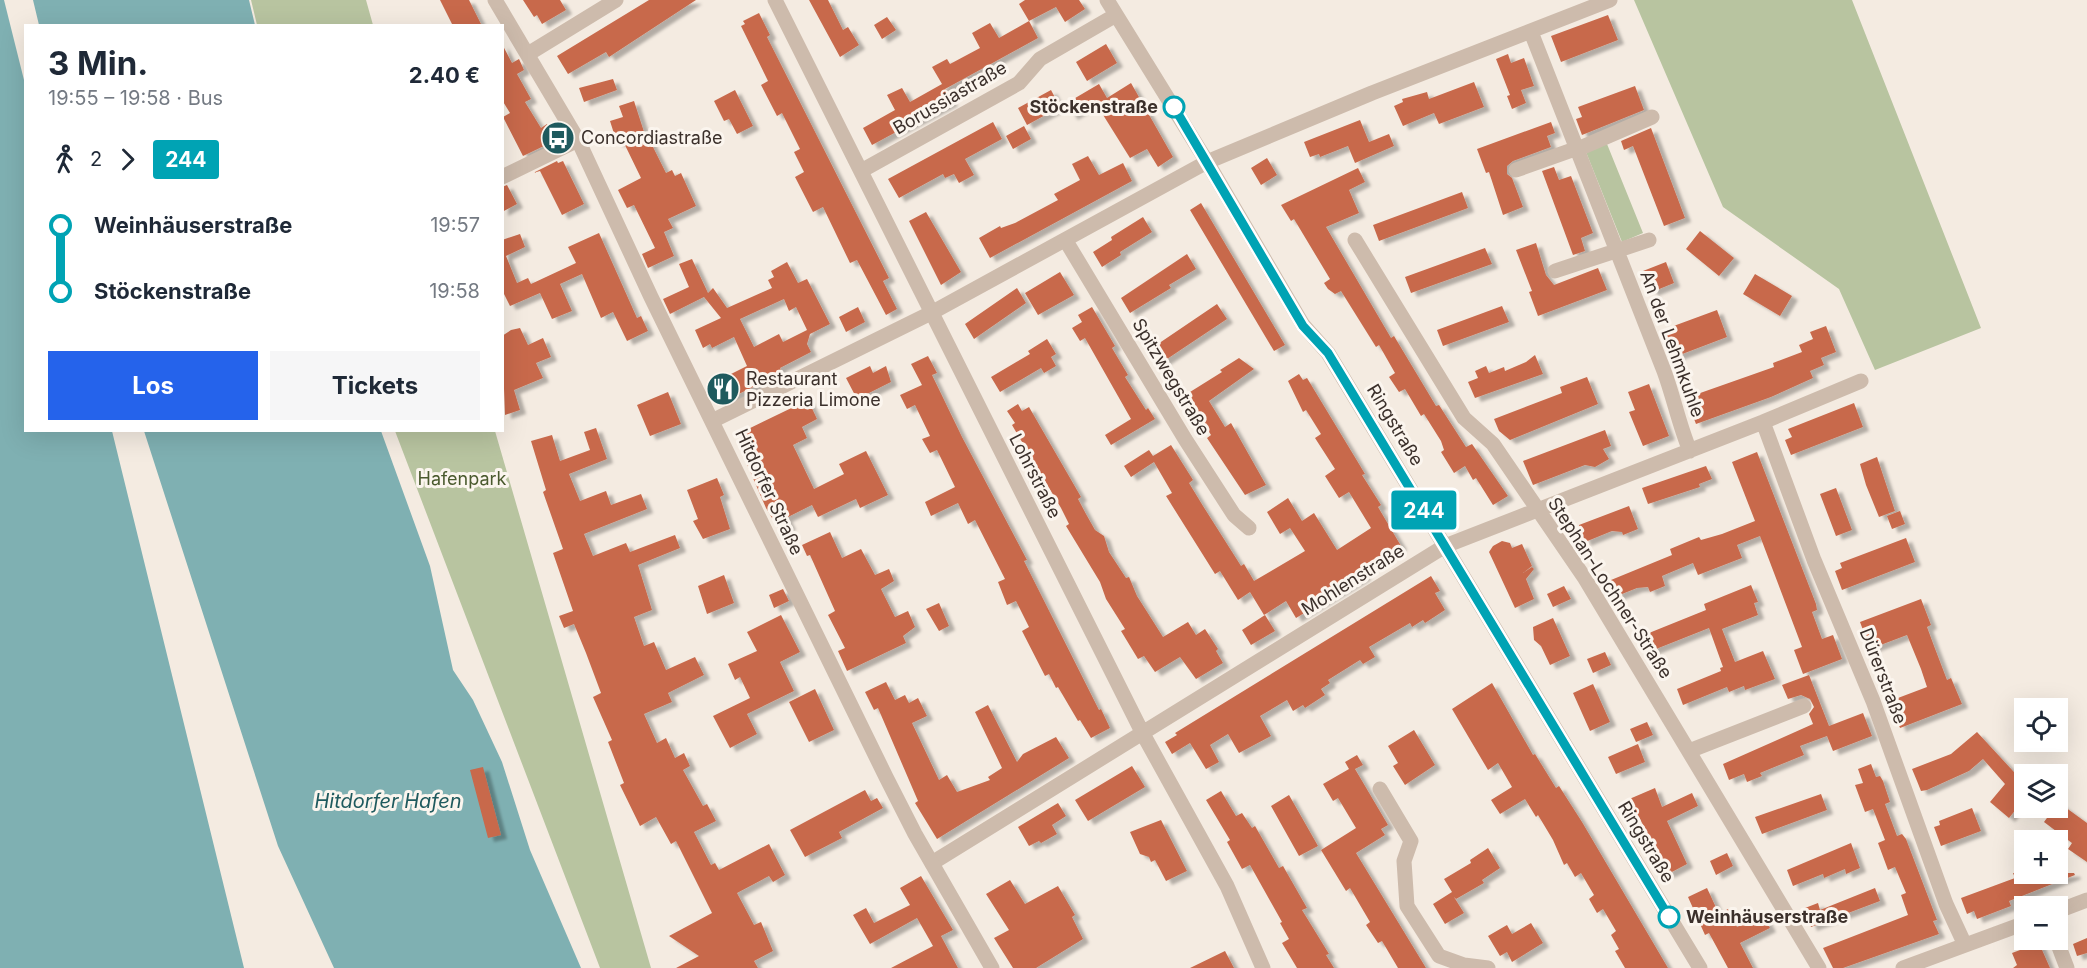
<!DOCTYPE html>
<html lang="de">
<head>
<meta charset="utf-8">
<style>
	:root { --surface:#fff; --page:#f6f6f7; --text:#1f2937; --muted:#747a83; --accent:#2563eb }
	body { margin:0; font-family:Inter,sans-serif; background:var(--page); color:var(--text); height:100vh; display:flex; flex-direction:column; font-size:22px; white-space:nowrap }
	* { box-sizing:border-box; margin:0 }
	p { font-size:20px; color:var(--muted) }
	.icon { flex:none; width:33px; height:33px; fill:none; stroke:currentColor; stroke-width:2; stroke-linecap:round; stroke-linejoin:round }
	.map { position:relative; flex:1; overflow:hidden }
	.panel { position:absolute; left:24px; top:24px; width:480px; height:408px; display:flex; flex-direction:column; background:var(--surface); border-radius:0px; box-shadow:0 6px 24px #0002 }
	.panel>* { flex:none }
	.badge { padding:0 12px; border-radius:4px; font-size:21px; line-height:39px }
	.tools { position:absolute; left:2014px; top:698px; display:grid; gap:12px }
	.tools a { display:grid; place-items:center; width:54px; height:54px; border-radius:0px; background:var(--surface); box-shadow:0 6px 24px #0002; font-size:30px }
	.map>.badge { position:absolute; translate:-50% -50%; box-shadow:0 0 0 3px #fff }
	.legs { display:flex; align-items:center; gap:9px; height:66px; padding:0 24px; font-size:20px }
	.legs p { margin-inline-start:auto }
	.headline { display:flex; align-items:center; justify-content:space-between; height:102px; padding:0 24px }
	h1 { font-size:33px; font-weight:700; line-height:45px }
	.cta { display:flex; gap:12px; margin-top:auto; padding:12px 24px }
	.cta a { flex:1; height:69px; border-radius:0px; background:var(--accent); color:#fff; font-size:24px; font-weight:700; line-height:69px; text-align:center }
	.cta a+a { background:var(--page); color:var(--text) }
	ul { padding:0 24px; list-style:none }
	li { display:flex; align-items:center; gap:21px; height:66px; font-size:22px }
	li i { display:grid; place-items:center; width:9px; height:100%; margin:0 8px; background:currentColor }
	li i::after { content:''; width:15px; height:15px; margin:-8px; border:4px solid; border-radius:50%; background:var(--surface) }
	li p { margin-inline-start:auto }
	li:first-child i { background:linear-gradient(#0000 50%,currentColor 0) }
	li:last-child i { background:linear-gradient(currentColor 50%,#0000 0) }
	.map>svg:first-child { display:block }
</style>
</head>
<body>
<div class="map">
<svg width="2087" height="968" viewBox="0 0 2087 968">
	<defs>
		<filter id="shadow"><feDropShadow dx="6" dy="4" stdDeviation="1.5" flood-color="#0004"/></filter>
	</defs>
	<rect width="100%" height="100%" fill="#f4ebe1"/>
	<path fill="#b8c4a0" d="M251,0H366L373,25H257Z
		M1634,0H1852L1981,328L1875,370L1839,289L1723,207Z
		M1607,144L1643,233L1622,242L1586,152Z
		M395,431H495L651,968H600Z"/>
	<path fill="#7fb0b2" d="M0,0H4L25,84L26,430L112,431L244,968H0Z
		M33,0H249L255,25H39Z
		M144,431H381L430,566L453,670L473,700L502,762L530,850L581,968H334L278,846Z"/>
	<path fill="#c8694b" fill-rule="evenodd" filter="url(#shadow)" d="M440,0H469L482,26H453Z
		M523,0H560L566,10L542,24L537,15L534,17Z
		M649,0H696L609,57L606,52L568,74L557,56Z
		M809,0H828L843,30L848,27L859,45L840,57Z
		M1025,0H1079L1085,9L1065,22L1056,7L1029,21L1038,38L945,89L952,102L872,145L863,128L895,110L887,95L902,88L910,102L942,84L932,67L947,59L950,64L980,48L972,33L990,23L999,38L1029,21L1019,4Z
		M759,13L770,35L767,37L889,278L883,281L897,309L886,315L857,260L850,263L823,207L813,212L795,177L804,172L794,152L800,149L782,113L777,116L761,85L768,81L741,26L745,24L743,21Z
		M1608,15L1618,40L1561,62L1551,36Z
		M887,17L896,30L882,39L874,25Z
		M502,44L512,63L519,59L524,70L517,74L531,99L525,102L541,128L547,124L554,138L546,142L548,144L523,156L503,117L510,113L502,100Z
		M1106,44L1117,63L1087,81L1076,62Z
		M1508,54L1511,63L1524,58L1534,86L1521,90L1526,103L1512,109L1507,96L1510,95L1496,59Z
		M613,79L617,90L584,102L579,88Z
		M1474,82L1484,107L1439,124L1434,113L1403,126L1394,106L1403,102L1402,99L1427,92L1429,99Z
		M1131,83L1173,157L1158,167L1147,149L1130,158L1095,102L1072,116L1065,104L1099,84L1107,98Z
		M1635,86L1644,110L1582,135L1576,119L1582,117L1578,107Z
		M735,90L753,126L737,134L729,119L724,121L714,101Z
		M1051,90L1060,107L1027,125L1018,108Z
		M634,101L646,138L648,137L666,173L672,170L675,176L681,173L696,206L668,219L673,228L664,232L674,256L648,268L642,254L655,248L634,205L627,208L618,190L641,178L623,141L617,143L610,121L623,117L619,106Z
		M1360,120L1369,142L1389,134L1394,146L1355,163L1348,146L1320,157L1319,154L1310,157L1304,142Z
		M993,122L1002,139L965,159L974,175L959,183L954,174L945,178L943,174L899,198L888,179Z
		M1551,122L1555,133L1547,136L1551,147L1513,161L1507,166V174L1512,178L1523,207L1503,215L1489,172L1486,173L1477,149Z
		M1024,126L1031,139L1013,149L1006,136Z
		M1651,128L1685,218L1664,226L1633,146L1624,150L1621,141Z
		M1088,156L1099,175L1123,163L1132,181L990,258L979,238L1000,226L1001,228L1015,223L1058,200L1054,194L1080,180L1072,164Z
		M1267,158L1277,175L1261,185L1251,168Z
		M557,161L558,163L563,161L584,204L562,215L540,171L533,173Z
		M1554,167L1559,180L1571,176L1593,233L1581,238L1585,251L1573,255L1542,171Z
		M1358,168L1365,182L1349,190L1359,213L1326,227L1391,338L1394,336L1436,406L1439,405L1466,447L1472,444L1508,496L1493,505L1476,478L1473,480L1465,466L1454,473L1441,452L1444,450L1441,441L1424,414L1421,416L1405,389L1399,392L1389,377L1395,373L1379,345L1376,347L1341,291L1335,294L1328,289L1324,283L1330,279L1294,219L1291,221L1281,205Z
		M507,185L517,204L502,212V187Z
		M1462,192L1468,208L1379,241L1373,225Z
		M1201,203L1285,345L1274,351L1190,210Z
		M926,212L961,272L941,285L909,221Z
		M1143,217L1152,232L1120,252L1121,255L1102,267L1093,252L1112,240L1111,237Z
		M1700,231L1734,258L1719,276L1686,249Z
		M599,233L637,318L641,316L648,331L627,341L613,312L601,318L582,274L560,284L572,311L552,319L540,293L510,306L502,290V240L520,234L525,247L506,256L517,283L528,278L531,284L576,263L568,247Z
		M1536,243L1546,275L1554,285L1598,268L1607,290L1538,316L1529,292L1532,291L1516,250Z
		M1485,248L1492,264L1411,293L1405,277Z
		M1187,254L1196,269L1169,285L1171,288L1130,313L1121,298Z
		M692,259L708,293L713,288L727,308L772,288L768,280L774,277L771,271L787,262L798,283L807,279L830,324L810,334L807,344L811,352L780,368L782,373L724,401L715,382L747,366L734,337L712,348L710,344L703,348L695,330L721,318L704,297L670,314L663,299L689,287L679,264ZM784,299L789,311L796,307L807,330L783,342L779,334L754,347L740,319Z
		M1666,262L1674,283L1652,292L1643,271Z
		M1060,272L1074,295L1038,315L1025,293Z
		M1755,274L1792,296L1780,316L1743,294Z
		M1017,288L1026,303L974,339L965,324Z
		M1217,304L1227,319L1161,363L1152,348Z
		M1502,306L1509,322L1443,346L1437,330Z
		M858,307L865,322L846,332L839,317Z
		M1092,307L1115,346L1112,348L1128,375L1125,377L1146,410L1148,408L1155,419L1111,445L1105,435L1131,419L1085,338L1080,341L1072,328L1082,322L1078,315Z
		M1717,310L1727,337L1677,356L1672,343L1666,345L1660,331Z
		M1826,326L1836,352L1821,358L1824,365L1810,371L1813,378L1771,397L1696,424L1686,398L1774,367L1773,363L1802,352L1799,345L1813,339L1810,332Z
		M520,328L528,345L543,338L551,357L536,363L543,378L514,390L520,410L505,415L502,336L511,330Z
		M1047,339L1056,354L1051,357L1056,366L1044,373L1041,368L1000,392L991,377L1030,354L1028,351Z
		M1535,355L1543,374L1475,398L1468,382L1478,378L1475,371L1486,366L1489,373L1504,367L1505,371L1526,362Z
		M928,356L937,373L932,375L962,437L1027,560L1024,561L1099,710L1101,709L1110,728L1091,738L1080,720L1078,721L1058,687L1056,688L1049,674L1045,676L1022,631L1029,627L1016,601L1007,605L998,582L1005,579L975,520L968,524L958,503L931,516L925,502L955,487L937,450L930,453L922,439L930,436L915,405L907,409L900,395L922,385L911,364Z
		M1239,358L1254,369L1209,401L1225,427L1231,423L1266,485L1245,495L1207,438L1211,435L1195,409L1191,412L1182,397L1222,372L1220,370Z
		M870,366L873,373L886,366L891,382L857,399L846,378Z
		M1299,374L1303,380L1307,378L1356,459L1365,474L1362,475L1381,505L1378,507L1401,546L1362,571L1365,576L1296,618L1286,601L1264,615L1250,592L1238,600L1220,571L1215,574L1166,496L1172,493L1154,462L1131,477L1124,466L1149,450L1153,456L1171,445L1193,480L1189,483L1203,506L1241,566L1244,564L1254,581L1305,551L1290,528L1280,534L1267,512L1288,498L1302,521L1314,513L1337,550L1371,528L1349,492L1339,498L1325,476L1335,469L1315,438L1321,434L1306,410L1303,412L1288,381Z
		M1587,377L1598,404L1510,440L1499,431L1494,419L1562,393L1560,387Z
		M1649,384L1669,436L1643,446L1629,412L1635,410L1628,392Z
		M668,392L681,424L650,436L637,405Z
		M808,400L817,419L802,427L807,438L793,445L814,489L844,474L839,464L866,451L888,495L860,508L856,499L818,517L812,505L786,518L790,526L780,531L766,508L743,455L751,451L742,432Z
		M1854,403L1863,427L1791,455L1785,440L1792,437L1788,429Z
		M1018,404L1022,411L1029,407L1081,497L1078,499L1086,514L1095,530L1104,536L1109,552L1126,578L1129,577L1137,596L1163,637L1188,622L1196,635L1205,629L1218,649L1216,651L1223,663L1196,679L1180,657L1155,672L1144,656L1138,659L1121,631L1125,629L1106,599L1100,582L1066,526L1069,524L1061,508L1012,425L1015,423L1007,411Z
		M596,428L607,459L569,474L580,501L606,491L611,505L641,494L647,509L584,534L593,556L626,543L630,552L675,535L680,548L638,565L652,610L634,617L644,646L654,642L666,670L695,657L704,675L668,693L672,702L644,714L657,743L666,738L675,758L684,753L690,766L683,770L703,806L707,804L716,821L694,832L711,865L715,863L719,870L769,844L785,875L773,882L769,876L737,893L754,925L761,922L773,951L754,961L758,968H676L699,956L669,936L712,913L676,841L671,844L656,817L640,826L620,785L624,783L608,742L612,740L593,697L601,693L586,653L574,624L564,628L559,616L573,611L553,553L563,549L543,492L546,490L531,441L552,435L560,461L590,450L584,432Z
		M1605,430L1611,446L1603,449L1609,459L1595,467L1585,465L1533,485L1523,461Z
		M1757,452L1816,604L1817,610L1812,612L1822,639L1833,635L1842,659L1803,674L1794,650L1802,647L1760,536L1737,545L1742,558L1698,575L1693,563L1662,576L1665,586L1650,592L1648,587L1637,588L1617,596L1611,580L1672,555L1670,549L1699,537L1701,540L1722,534L1755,521L1732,462Z
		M1877,457L1895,511L1879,517L1866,485L1860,464Z
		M1706,466L1712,479L1699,484L1700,487L1648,504L1642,488Z
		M717,478L724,495L720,497L730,529L703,539L693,521L698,519L687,490Z
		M1836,488L1852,530L1836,536L1820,494Z
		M1629,506L1638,529L1623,535L1622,532L1612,531L1585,542L1579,525Z
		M1900,511L1905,524L1892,529L1887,516Z
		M830,532L842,558L861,549L875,575L889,569L894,581L881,589L895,617L908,611L915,627L903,636L906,643L847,671L838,651L845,648L828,615L835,611L810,555L807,556L802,545Z
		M1906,538L1915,562L1842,590L1835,571L1842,568L1840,563Z
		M1502,541L1510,543L1512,548L1522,544L1532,566L1523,573L1532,567L1534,569L1526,579L1534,599L1515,608L1489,552L1493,546Z
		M724,575L734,603L707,614L698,586Z
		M1431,576L1440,591L1435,593L1445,610L1425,623L1423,620L1412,627L1410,623L1369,647L1375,657L1363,664L1360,660L1328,680L1330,683L1321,689L1325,695L1305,708L1303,705L1293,711L1287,700L1260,716L1271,736L1239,753L1228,734L1210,745L1219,762L1206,769L1190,743L1172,754L1165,742L1177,735L1175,733Z
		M1751,585L1758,602L1754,603L1758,615L1722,629L1735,662L1763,651L1775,679L1745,690L1744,686L1729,692L1727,687L1683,705L1677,689L1721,671L1720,668L1723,667L1709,628L1651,651L1644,635L1706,610L1704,604Z
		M1564,586L1571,599L1553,607L1547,594Z
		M783,589L789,601L774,608L769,595Z
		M1921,599L1931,625L1927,627L1934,646L1947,680L1951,678L1962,704L1900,728L1890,701L1927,687L1921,669L1907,635L1870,649L1860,622Z
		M939,603L949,626L939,631L926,609Z
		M781,615L800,652L780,662L794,691L747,714L757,734L730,748L713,716L750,698L740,677L735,680L728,664L757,651L747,632Z
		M1265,615L1275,631L1251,645L1242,630Z
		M1553,618L1570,656L1550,665L1541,646L1534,640L1533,627Z
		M1605,652L1611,665L1593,673L1587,659Z
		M1809,675L1829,726L1863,713L1872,736L1833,751L1827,736L1800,746L1804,755L1760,773L1762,776L1747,782L1744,774L1729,780L1723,764L1813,724L1809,714L1814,707L1810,699L1801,695L1788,699L1782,685Z
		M886,682L895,700L905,695L909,703L918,698L927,716L912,723L939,780L947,775L957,792L990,780L988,777L1002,768L975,712L988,705L1017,762L1023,754L1056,737L1069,758L937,839L915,803L918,801L878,708L874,710L865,692Z
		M1492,683L1533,755L1535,754L1556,788L1559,786L1582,822L1668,968H1625L1615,951L1619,949L1611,935L1616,931L1603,909L1597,913L1589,899L1594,895L1581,873L1575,877L1567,863L1564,865L1553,840L1538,815L1536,817L1525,799L1500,814L1491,800L1512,787L1498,763L1488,770L1452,709Z
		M1593,684L1610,722L1590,731L1573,693Z
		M815,689L834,730L809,742L789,702Z
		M1647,722L1653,735L1636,742L1630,729Z
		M1414,730L1435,765L1405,785L1393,766L1398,763L1388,746Z
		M1977,732L2025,784V798L2009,818L1990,802L2005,784L1983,759L1969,771L1927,790L1921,791L1917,781L1912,769L1951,754Z
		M1638,744L1645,762L1616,774L1608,757Z
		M1357,755L1363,765L1355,769L1388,825L1381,829L1385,835L1356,853L1426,968H1398L1382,941L1378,943L1366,925L1370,922L1350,888L1346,891L1321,850L1356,828L1338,798L1333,801L1323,784L1349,769L1345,762Z
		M1871,764L1876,777L1880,776L1883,781L1890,802L1885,804L1897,836L1902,834L1906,839L1937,920L1933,921L1939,934L1843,968H1833L1823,948L1908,915L1901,895L1906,893L1895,867L1888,870L1878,843L1885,840L1873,809L1865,812L1855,785L1863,783L1858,769Z
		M1132,766L1145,787L1088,821L1075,800Z
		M483,767L501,835L488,838L470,770Z
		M1655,788L1662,807L1692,793L1698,806L1667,821L1687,864L1668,874L1638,815L1634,817L1627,800Z
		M865,790L871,801L877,798L883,808L839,832L842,838L805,857L790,830Z
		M1221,791L1236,816L1242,813L1252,828L1255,826L1279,868L1283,866L1307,908L1302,910L1329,954L1326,955L1334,968H1297L1282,943L1289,939L1280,923L1282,922L1250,865L1242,869L1227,842L1230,840L1206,800Z
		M1821,794L1827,810L1762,834L1755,817Z
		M1289,795L1318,846L1299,856L1271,806Z
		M2058,802L2087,823V862L2068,849L2072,843L2044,822L2055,807H2058Z
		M1058,803L1066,816L1052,825L1057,834L1041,843L1039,841L1029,846L1018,827Z
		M1972,808L1981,831L1941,846L1934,827L1940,825L1939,821Z
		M1161,820L1187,871L1166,881L1155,860L1151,862L1149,857L1140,854L1130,832Z
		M1851,843L1860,868L1846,874L1845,869L1824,878L1823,874L1793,886L1787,870Z
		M1488,848L1500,868L1482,880L1484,883L1456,899L1454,897L1464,913L1445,924L1433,904L1452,892L1444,879L1471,863L1470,860Z
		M1727,853L1733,866L1716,875L1710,861Z
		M2013,873H2074L2075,875L2009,901L2011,906L1977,919L1974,911L1967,914L1961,898L2015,878Z
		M921,876L953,930L941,936L958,968H891L933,946L917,918L870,944L853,915L866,908L874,923L910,905L900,888Z
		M1010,880L1025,904L1058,886L1075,915L1072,917L1083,939L1036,968H1013L994,938L1009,930L986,894Z
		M1707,888L1719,914L1728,909L1737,927L1763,915L1770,928L1740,943L1753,968H1728L1709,933L1705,935L1688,897Z
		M1875,888L1880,901L1811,927L1805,908L1818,903L1820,910Z
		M1531,923L1543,943L1512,962L1507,952L1500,956L1488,936L1507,925L1512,934Z
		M2087,938V953L2077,956L2073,944Z
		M2039,943L2050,968H2013L2017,965L2012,953Z
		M1225,951L1234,968H1190Z"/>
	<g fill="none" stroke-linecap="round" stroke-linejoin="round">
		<path stroke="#cdbbac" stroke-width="15" d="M775,0L1143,734L1227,886L1263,968
			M1107,0L1207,162L1303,325L1328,353L1700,968
			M1531,32L1664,371C1674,398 1679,425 1690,451
			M528,54L616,0
			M1578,149L1652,117
			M1516,170L1575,149
			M861,171L1019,83L1040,59L1116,15
			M502,177L578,140
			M1355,240L1464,418L1493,444L1584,577L1819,968
			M1066,241L1185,439L1234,515L1249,528
			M1555,271L1649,240
			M714,420L931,313L1207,162L1372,93L1610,0
			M1763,422L1814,560L1873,701L1946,904L1965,945
			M1689,751L1804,706
			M1380,789L1411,841L1404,861L1407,906L1439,956L1464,965L1488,968
			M932,863L1445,546L1763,422L1861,381
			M2058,911L2087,900
			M2056,939L2067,968
			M1903,968L2025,923"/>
		<path stroke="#cdbbac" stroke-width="15" d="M495,0L578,140L651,297L886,777L915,834L992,968"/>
	</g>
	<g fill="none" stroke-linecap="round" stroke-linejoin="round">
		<g stroke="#fff" stroke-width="14">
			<path id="line-1" d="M1174,107L1303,326L1328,353L1669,917"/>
		</g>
		<use href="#line-1" stroke="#00a3b4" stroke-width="9"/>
	</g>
	<defs>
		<g id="bus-disc" transform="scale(1.725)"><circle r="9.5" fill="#1f5a5e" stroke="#fbf5ee"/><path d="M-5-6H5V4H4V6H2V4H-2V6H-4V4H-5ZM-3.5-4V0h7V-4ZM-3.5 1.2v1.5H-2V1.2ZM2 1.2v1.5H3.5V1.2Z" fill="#fff"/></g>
		<g id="restaurant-disc" transform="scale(1.725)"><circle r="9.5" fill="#1f5a5e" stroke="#fbf5ee"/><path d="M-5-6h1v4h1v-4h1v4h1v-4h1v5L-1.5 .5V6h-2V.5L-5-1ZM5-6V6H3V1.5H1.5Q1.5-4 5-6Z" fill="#fff"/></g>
	</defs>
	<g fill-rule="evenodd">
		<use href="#bus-disc" x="558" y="138"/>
		<use href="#restaurant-disc" x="723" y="389"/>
	</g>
	<g fill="#fff" stroke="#00a3b4" stroke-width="3">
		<circle cx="1174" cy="107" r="10"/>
		<circle cx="1669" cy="917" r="10"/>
	</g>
	<g text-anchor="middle" stroke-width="6" stroke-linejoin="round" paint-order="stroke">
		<g font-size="18" fill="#3b302b" stroke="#fbf5ee">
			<text transform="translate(950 98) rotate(-30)" y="6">Borussiastraße</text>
			<text transform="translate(1672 344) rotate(70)" y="6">An der Lehmkuhle</text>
			<text transform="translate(1171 377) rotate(59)" y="6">Spitzwegstraße</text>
			<text transform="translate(1395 425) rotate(59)" y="6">Ringstraße</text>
			<text transform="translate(1035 476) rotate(63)" y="6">Lohrstraße</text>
			<text transform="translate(769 492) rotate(65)" y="6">Hitdorfer Straße</text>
			<text transform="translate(1353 580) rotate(-32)" y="6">Mohlenstraße</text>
			<text transform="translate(1610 588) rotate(57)" y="6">Stephan-Lochner-Straße</text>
			<text transform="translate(1883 676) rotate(69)" y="6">Dürerstraße</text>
			<text transform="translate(1646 842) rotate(59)" y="6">Ringstraße</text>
		</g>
		<g font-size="18" font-weight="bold" fill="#3b302b" stroke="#fbf5ee" text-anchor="end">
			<text x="1158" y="113">Stöckenstraße</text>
			<text x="1686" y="923" text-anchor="start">Weinhäuserstraße</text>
		</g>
		<g font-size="18" fill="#3b302b" stroke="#fbf5ee" text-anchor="start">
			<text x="581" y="144">Concordiastraße</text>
			<text x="746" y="385">Restaurant<tspan x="746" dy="21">Pizzeria Limone</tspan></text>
		</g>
		<g font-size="18" fill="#4a5a2e" stroke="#fbf5ee">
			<text x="462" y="485">Hafenpark</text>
		</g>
		<g font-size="20" font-style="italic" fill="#1f5a5e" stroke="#fbf5ee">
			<text x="388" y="808">Hitdorfer Hafen</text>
		</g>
	</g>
</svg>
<div class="tools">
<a><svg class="icon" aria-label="locate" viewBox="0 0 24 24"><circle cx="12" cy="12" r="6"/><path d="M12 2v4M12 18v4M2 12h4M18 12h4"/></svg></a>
<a><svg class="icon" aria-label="layers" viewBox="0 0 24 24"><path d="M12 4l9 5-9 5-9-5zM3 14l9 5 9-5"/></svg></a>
<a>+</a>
<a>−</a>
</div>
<b class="badge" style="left:1424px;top:510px;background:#00a3b4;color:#fff">244</b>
<section class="panel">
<div class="headline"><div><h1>3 Min.</h1><p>19:55 – 19:58 · Bus</p></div><b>2.40 €</b></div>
<div class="legs"><svg class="icon" aria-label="walk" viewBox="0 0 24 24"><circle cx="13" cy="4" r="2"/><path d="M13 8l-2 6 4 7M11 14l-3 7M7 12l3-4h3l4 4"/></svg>2<svg class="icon" aria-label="forward" viewBox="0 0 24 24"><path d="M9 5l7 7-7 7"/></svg><b class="badge" style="background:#00a3b4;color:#fff">244</b></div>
<ul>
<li><i style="color:#00a3b4"></i><b>Weinhäuserstraße</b><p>19:57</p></li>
<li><i style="color:#00a3b4"></i><b>Stöckenstraße</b><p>19:58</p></li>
</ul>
<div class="cta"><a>Los</a><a>Tickets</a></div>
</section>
</div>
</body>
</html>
